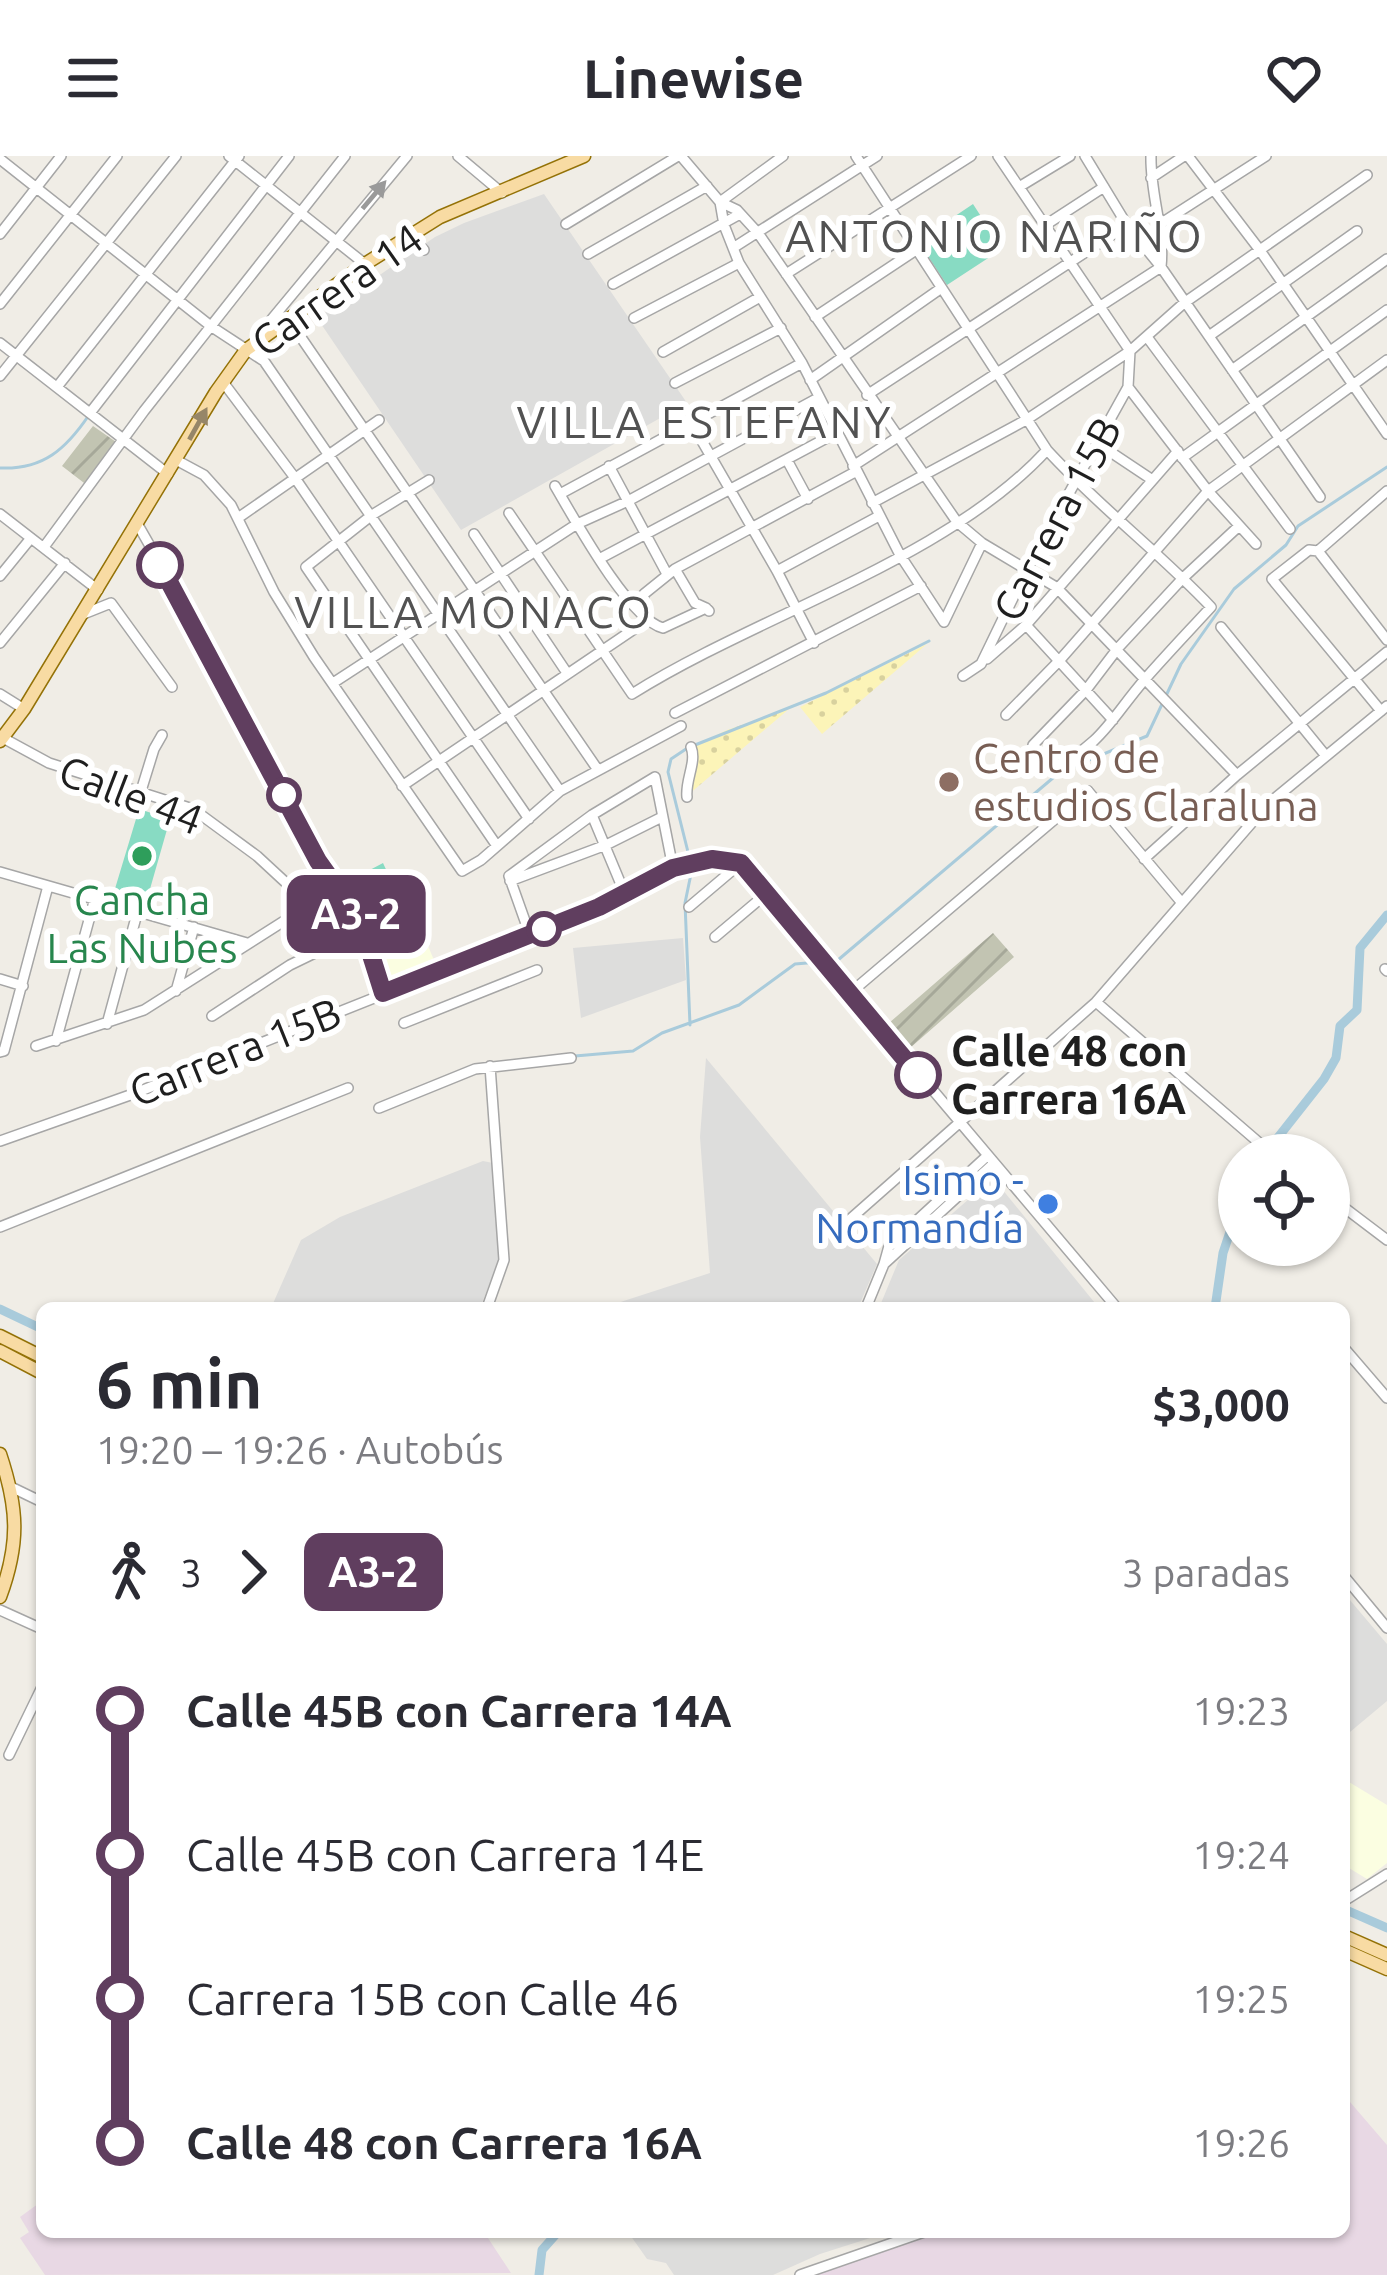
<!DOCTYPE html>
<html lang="es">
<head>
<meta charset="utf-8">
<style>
	:root { --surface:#fff; --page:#f2f2f3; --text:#2b2b33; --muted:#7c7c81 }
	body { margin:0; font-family:Ubuntu,sans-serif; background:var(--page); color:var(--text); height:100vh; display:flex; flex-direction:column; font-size:45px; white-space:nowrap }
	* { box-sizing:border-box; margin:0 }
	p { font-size:39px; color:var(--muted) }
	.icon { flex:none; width:66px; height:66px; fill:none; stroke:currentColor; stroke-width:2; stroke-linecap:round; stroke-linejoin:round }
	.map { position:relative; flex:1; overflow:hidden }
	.drawer { position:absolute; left:36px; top:1146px; width:1314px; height:936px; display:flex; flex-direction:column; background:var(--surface); border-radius:18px; box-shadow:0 3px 9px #0004 }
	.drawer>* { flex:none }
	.badge { padding:0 24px; border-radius:18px; font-size:42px; line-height:78px }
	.fabs { position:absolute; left:1218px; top:978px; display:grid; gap:24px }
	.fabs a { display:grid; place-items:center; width:132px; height:132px; border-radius:50%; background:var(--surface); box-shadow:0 3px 9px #0004; font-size:60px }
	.map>.badge { position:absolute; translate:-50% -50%; box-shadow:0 0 0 6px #fff }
	.legs { display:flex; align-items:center; gap:18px; height:132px; padding:0 60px; font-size:39px }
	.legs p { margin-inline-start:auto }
	.overview { display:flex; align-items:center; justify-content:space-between; height:204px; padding:0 60px }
	h1 { font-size:66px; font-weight:700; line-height:90px }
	ul { padding:0 60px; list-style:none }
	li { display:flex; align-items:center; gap:42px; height:144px; font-size:45px }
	li i { display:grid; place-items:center; width:18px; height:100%; margin:0 15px; background:currentColor }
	li i::after { content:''; width:30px; height:30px; margin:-15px; border:9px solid; border-radius:50%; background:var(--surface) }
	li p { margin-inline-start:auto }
	li:first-child i { background:linear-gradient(#0000 50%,currentColor 0) }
	li:last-child i { background:linear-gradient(currentColor 50%,#0000 0) }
	header { display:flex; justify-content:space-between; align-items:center; height:156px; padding:0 60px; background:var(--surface); font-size:54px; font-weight:700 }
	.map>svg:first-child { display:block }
</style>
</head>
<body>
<header><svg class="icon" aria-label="menu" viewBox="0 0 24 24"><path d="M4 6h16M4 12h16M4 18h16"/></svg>Linewise<svg class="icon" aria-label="heart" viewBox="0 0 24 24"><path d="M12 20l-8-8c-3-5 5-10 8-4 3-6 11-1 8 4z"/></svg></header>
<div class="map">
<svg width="1387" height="2119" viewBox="0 0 1387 2119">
	<defs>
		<pattern id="construction-furrows" width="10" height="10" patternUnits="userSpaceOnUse" patternTransform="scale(3)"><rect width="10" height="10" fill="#c2c4b2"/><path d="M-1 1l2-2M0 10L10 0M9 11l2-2" fill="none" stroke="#a6a899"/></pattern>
		<pattern id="sand-dots" width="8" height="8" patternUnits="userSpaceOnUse" patternTransform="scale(3)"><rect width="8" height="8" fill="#fcf4b8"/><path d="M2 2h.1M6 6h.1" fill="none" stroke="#d8d19e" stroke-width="1.8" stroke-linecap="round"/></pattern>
	</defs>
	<rect width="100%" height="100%" fill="#f0ede6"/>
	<path fill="#dddddc" d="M544,38L687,247L461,374L317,162L435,81L464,67Z
		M683,782L686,824L581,862L573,792Z
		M706,902L877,1108L858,1152H602L710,1117L700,981Z
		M483,1005L493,1007L499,1104L480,1152H271L301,1084L340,1061Z
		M993,1022L1099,1152H879L899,1104Z
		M1344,1437L1387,1488V1545L1344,1581Z
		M628,2076H889L820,2098L773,2119H674L666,2107L647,2103Z"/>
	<path fill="#e8d8e4" d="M1344,1939L1387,1989V2119H812L942,2076H1344Z
		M42,2045V2076H484L511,2117L45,2119L20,2082L29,2076L20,2061Z"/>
	<path fill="#fbfee1" d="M418,766L436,809L385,830L370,784Z
		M1344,1623L1387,1649V1707L1367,1723L1344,1709Z"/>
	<path fill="url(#construction-furrows)" d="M93,270L119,288L88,330L62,310Z
		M993,777L1014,801L910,892L889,867Z"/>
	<path fill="url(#sand-dots)" d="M927,488L822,578L800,551Z
		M789,553L688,639L692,591L727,574Z"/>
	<path fill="#88dbc3" d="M973,48L1002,93L947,129L918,85Z
		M139,653L170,663L146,747L114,736Z
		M383,707L405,754L371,769L349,725Z"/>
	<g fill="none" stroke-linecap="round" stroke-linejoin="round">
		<path stroke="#a9cbdb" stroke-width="3" d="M0,312C43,314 66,293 89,259
			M695,589L826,537L929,485
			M686,593L671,603L668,616L690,704
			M828,806L838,804L1060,616L1147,580L1181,508L1234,433L1286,389L1298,370L1387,311
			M690,869L685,747L692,713
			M575,900L633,895L662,877L739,849L795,808L819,806"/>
		<path stroke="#a9cbdb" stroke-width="9" d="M1264,999L1324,923L1336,902L1340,870L1357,854L1360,792L1387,759
			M1215,1152L1223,1097L1239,1049
			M0,1153L42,1173
			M1344,1753L1387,1772
			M539,2119L542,2094L558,2076"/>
		<g stroke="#a6a6a6" stroke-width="12">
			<path id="minor" d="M229,0L365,108
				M458,0L502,37
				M681,0L720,46L724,69L739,107L802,207L900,399L944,466
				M856,0L1047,294C1098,350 1159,396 1211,451C1189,475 1167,498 1146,522C1111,562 1103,589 1051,612
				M998,0L1130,195
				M1085,0L1127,69L1161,111L1320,341
				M1188,0L1259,93L1387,278
				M0,3L212,171L264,205L560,635
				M1151,22L1184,0
				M1019,31L1070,0
				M720,46L737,54L758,77L957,366L982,387L1056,431L1237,619
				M720,46L783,0
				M566,68L678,0
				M1160,68L1266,0
				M1044,70L1104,31
				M0,78L61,0
				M422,92L424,94
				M733,92L877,0
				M588,98L707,30
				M786,118L971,0
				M613,128L740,58
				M0,148L117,0
				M815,161L916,94
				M634,162L739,107
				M289,164L598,614
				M1209,180L1357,75
				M257,181L407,0
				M1147,181L1290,373
				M0,187L168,318
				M663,196L760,141
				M1232,214L1387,103
				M0,220L176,0
				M810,224L940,133
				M223,226L295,322L529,663
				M675,227L781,172
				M57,231L239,0
				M1128,231L1208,335L1256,388
				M867,239L1127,69
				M90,257L289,0
				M691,266L777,415L814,487
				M1097,287L1151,323
				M1182,302L1387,154
				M787,304L808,343
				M178,305L204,319L231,349L274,436L314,501L462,715L481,704L560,635L681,570
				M609,310L667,418
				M853,310L1161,111C1165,74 1150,38 1151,0
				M429,324L372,359L306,411L497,690
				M555,330C575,364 629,463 663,472L706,452L709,455
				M560,338L802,207
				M872,347L1026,264L1130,195L1184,147L1367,19
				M509,357L632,538C759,458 946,404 1047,294
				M0,358L98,434
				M238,362L379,264
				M138,369L198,474L318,705L360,764L383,837
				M474,378L567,517
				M44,391L144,255L345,0
				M1318,395L1387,484
				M599,403L836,277
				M675,413L695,447L706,452
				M777,415L879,360
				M0,420L31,382
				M642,458L644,438L675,413L855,316
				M81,459L111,447L172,531
				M944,466L982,387
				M1026,469L1113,564
				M1221,471L1326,600
				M0,487L65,407
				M987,503L1026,469L1178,295
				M963,520L981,508L1027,413L1128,231L1130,195
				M333,527L577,368L628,345L818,242
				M0,538L24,553
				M1381,555L1272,423L1309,394L1318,395L1387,335
				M675,557L921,430
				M1006,559L1059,505L1208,335L1387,204
				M3,582L49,607L193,653L257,700L310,749
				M1033,589L1086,534L1118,492L1183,422L1239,370
				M402,630L646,465
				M141,635L154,593L162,579
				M687,641C685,624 697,606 691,591
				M592,659L625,738
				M1144,703L1237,619L1387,496
				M741,707L1117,1152
				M0,716L247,787
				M510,725L606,689L660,662
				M689,751L741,707
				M530,779L509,720L592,659L655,621L673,712
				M715,781L766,738
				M1385,813L1387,815
				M0,823L23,830
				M176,835L194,771
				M849,838L1088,635L1182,747
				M1096,846L1264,991
				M212,860L290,809L364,773
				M404,867L537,814
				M107,868L138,754
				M56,885L95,742
				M36,890L144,854L336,732
				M0,896L4,895L48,730
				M379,952L475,913L571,902
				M0,985L133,938L487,797L599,751L673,712L712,703L741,707
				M1269,995L1275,999
				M1329,1040L1387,1084
				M848,1065L1096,846L1268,648L1387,550
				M0,1071L348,932
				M884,1108L889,1090L986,1001
				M487,1152L504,1104L490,910
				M866,1152L884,1108L993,1008
				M1344,1192L1387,1242
				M11,1331L42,1346
				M1344,1420L1387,1472
				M0,1454L42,1473
				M9,1599L42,1531
				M1344,1745L1387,1718
				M800,2119L924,2076"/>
		</g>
		<g stroke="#947207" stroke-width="15">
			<path id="major" d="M0,585L24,553L216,236L246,194L365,108L440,61L584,0
				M0,1180L42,1201
				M0,1195L42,1217
				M0,1298C18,1352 20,1387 0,1441
				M1344,1780L1387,1799
				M1344,1794L1387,1813"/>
		</g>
		<use href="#minor" stroke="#fff" stroke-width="9"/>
		<use href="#major" stroke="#f8dba3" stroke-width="12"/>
	</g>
	<defs><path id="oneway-solid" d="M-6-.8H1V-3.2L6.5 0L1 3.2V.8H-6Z" transform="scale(3)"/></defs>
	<use fill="#9a9a9a" href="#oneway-solid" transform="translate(374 39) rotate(-50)"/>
	<use fill="#968668" href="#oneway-solid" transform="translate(198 268) rotate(-61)"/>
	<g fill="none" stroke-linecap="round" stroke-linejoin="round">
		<g stroke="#fff" stroke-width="27">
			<path id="line-1" d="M160,409L318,705L360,764L383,837L599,751L673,712L712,703L741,707L918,919"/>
		</g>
		<use href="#line-1" stroke="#603e5f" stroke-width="18"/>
	</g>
	<g fill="#fff" stroke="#603e5f" stroke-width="6">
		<circle cx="160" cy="409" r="21"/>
		<circle cx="284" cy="639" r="15"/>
		<circle cx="544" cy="773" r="15"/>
		<circle cx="918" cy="919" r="21"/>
	</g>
	<circle fill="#8d6e63" stroke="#fff" stroke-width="4.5" cx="949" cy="626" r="12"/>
	<circle fill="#2e9e5b" stroke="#fff" stroke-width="4.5" cx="142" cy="700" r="12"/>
	<circle fill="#3f7fe0" stroke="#fff" stroke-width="4.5" cx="1048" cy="1048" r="12"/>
	<g text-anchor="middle" stroke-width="12" stroke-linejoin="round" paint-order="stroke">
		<g font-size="42" fill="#1f1f1f" stroke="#fff">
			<text transform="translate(337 134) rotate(-35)" y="15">Carrera 14</text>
			<text transform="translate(1057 363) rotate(-62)" y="15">Carrera 15B</text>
			<text transform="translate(131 639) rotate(21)" y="15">Calle 44</text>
			<text transform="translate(235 896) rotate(-22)" y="15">Carrera 15B</text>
		</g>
		<g font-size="42" fill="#785e54" stroke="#fff" text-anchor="start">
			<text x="973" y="617">Centro de<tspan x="973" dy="48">estudios Claraluna</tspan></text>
		</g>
		<g font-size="42" fill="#27864d" stroke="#fff">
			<text x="142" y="759">Cancha<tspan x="142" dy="48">Las Nubes</tspan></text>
		</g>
		<g font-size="42" font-weight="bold" fill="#1f1f1f" stroke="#fff" text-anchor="start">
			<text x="951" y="910">Calle 48 con<tspan x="951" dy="48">Carrera 16A</tspan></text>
		</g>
		<g font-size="42" fill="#366cbe" stroke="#fff" text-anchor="end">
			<text x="1024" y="1039">Isimo -<tspan x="1024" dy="48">Normandía</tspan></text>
		</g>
		<g font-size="45" letter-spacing="3" fill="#525252" stroke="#fff">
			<text x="995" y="96">ANTONIO NARIÑO</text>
			<text x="705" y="282">VILLA ESTEFANY</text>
			<text x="474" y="472">VILLA MONACO</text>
		</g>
	</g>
</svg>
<div class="fabs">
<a><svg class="icon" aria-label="locate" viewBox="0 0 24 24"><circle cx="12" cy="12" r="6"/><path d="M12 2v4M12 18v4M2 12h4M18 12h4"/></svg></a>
</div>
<b class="badge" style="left:356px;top:758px;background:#603e5f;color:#fff">A3-2</b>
<section class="drawer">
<div class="overview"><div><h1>6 min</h1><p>19:20 – 19:26 · Autobús</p></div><b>$3,000</b></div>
<div class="legs"><svg class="icon" aria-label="walk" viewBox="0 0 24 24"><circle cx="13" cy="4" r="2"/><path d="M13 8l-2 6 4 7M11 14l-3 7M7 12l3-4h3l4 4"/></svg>3<svg class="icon" aria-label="forward" viewBox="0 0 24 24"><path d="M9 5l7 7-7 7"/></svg><b class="badge" style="background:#603e5f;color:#fff">A3-2</b><p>3 paradas</p></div>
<ul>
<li><i style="color:#603e5f"></i><b>Calle 45B con Carrera 14A</b><p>19:23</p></li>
<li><i style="color:#603e5f"></i><span>Calle 45B con Carrera 14E</span><p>19:24</p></li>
<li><i style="color:#603e5f"></i><span>Carrera 15B con Calle 46</span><p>19:25</p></li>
<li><i style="color:#603e5f"></i><b>Calle 48 con Carrera 16A</b><p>19:26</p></li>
</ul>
</section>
</div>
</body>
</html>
